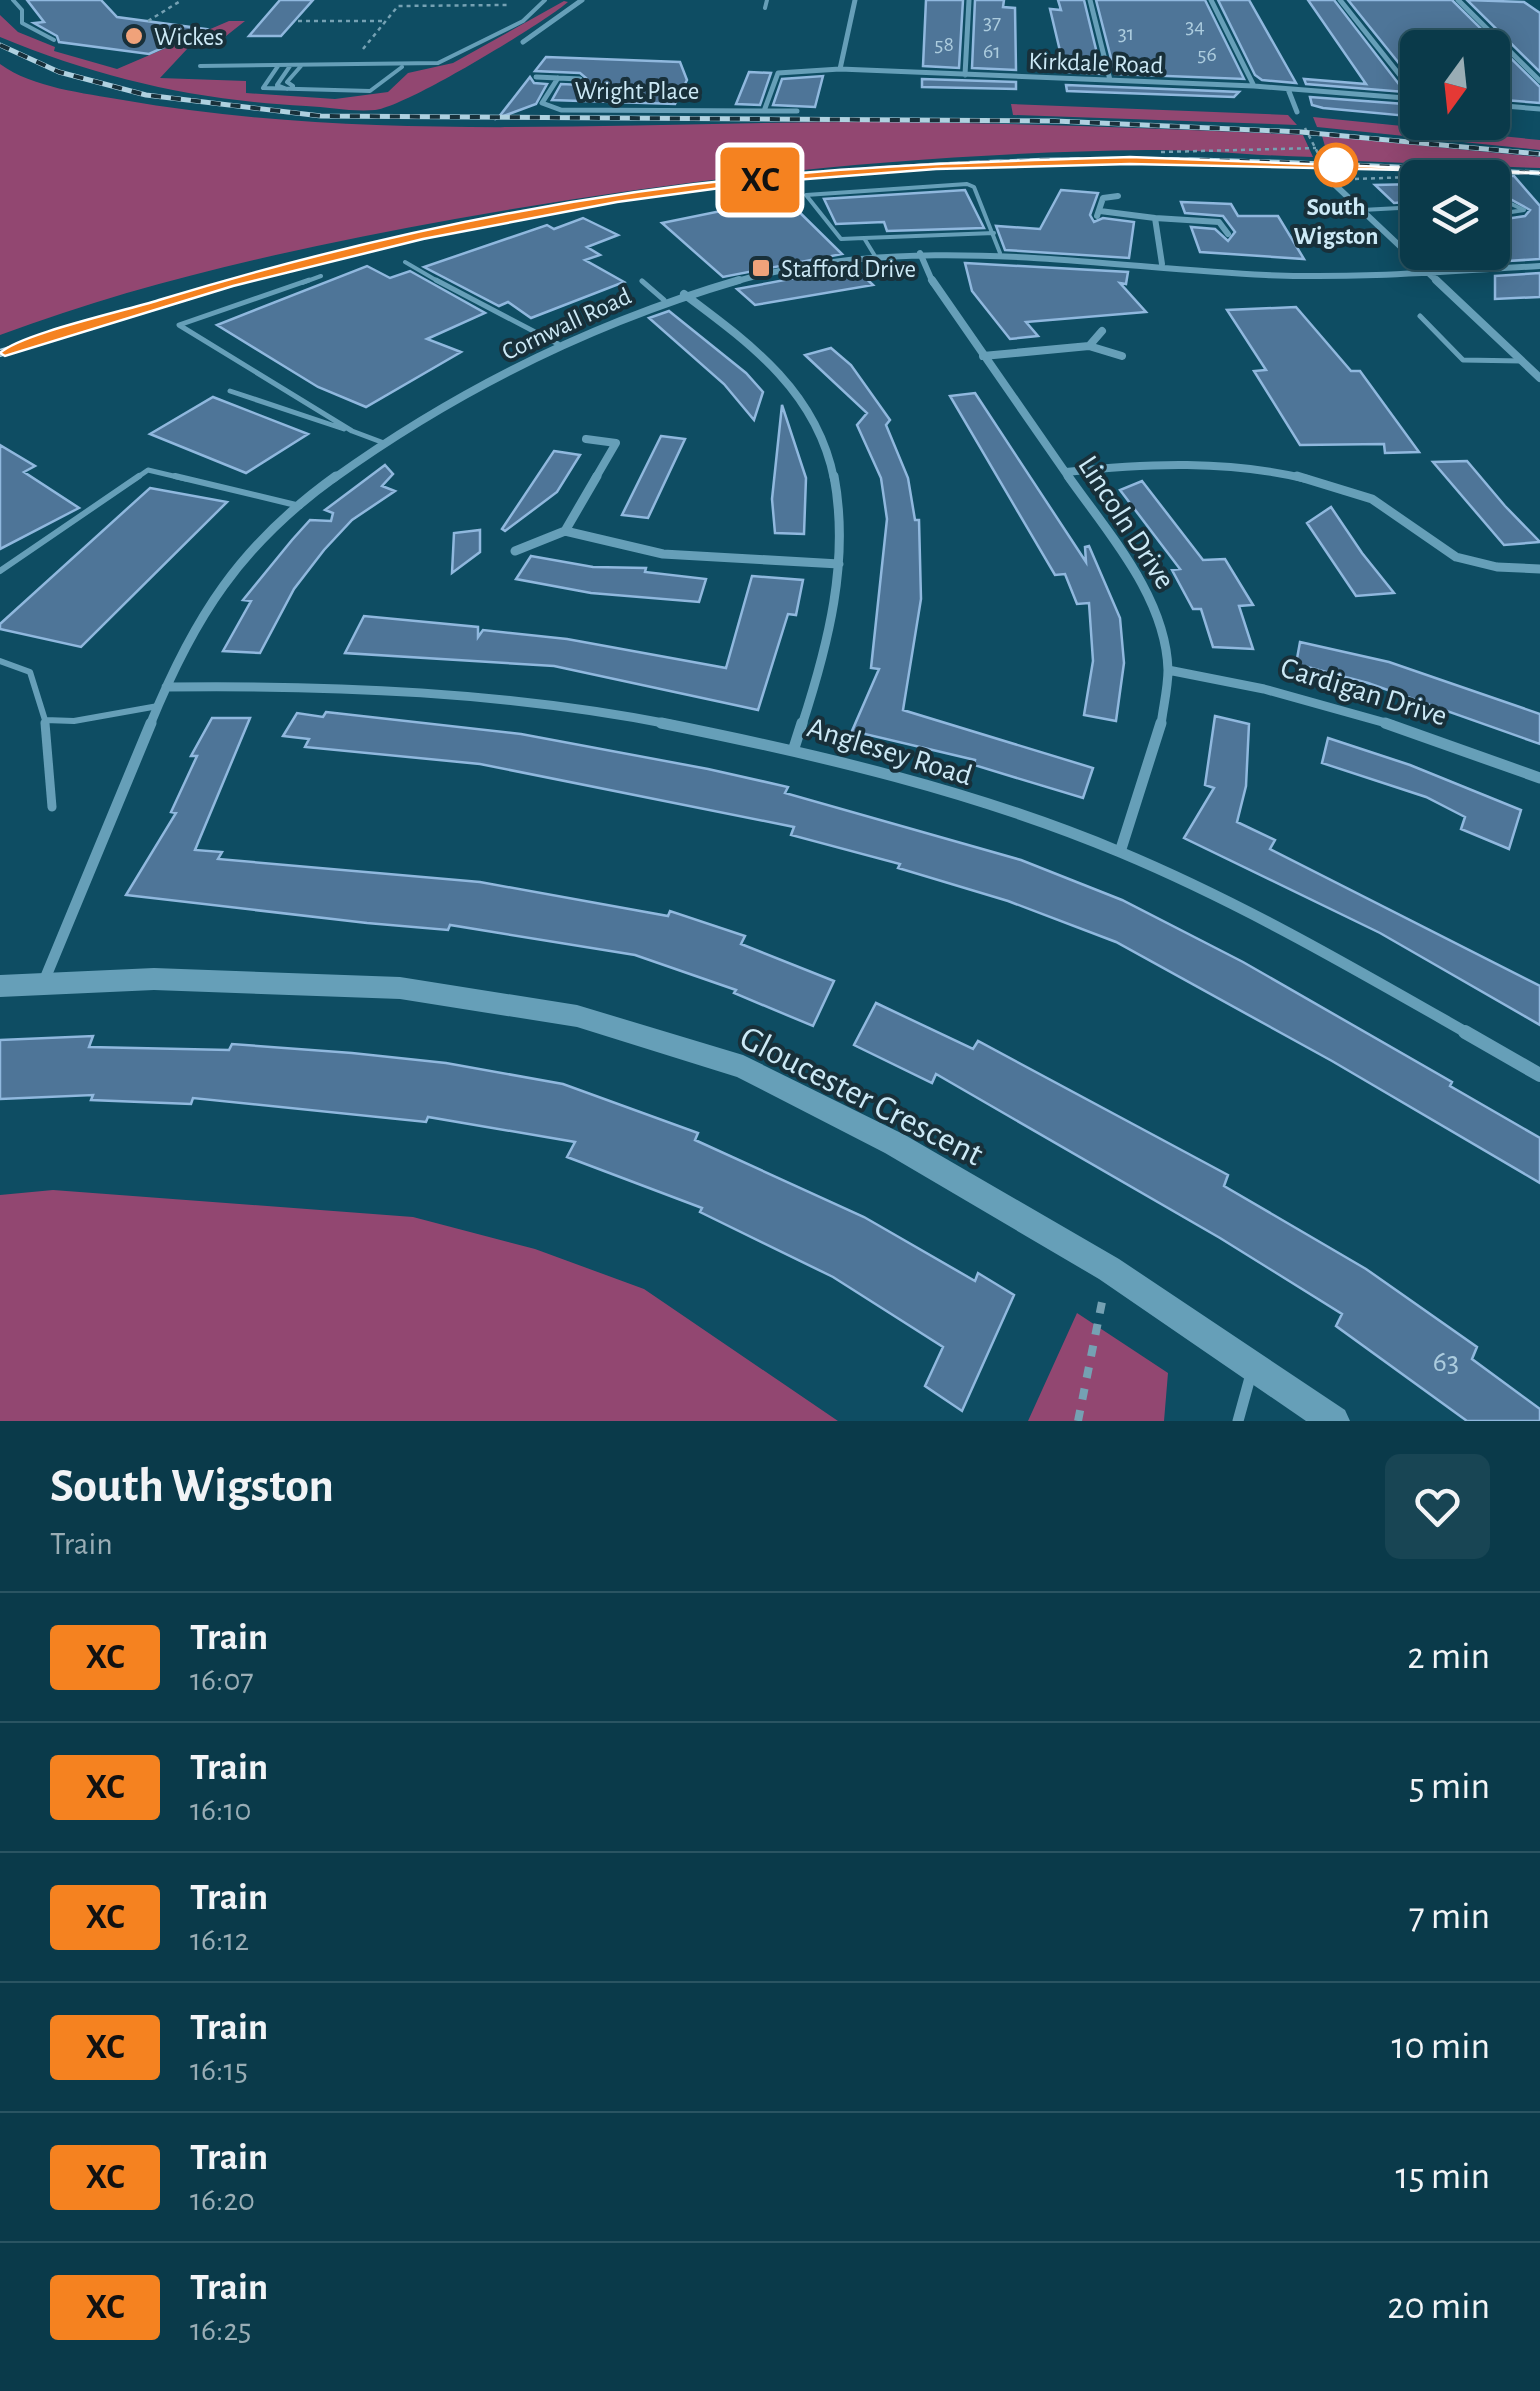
<!DOCTYPE html>
<html lang="en">
<head>
<meta charset="utf-8">
<style>
	:root { --surface:#0a3a4a; --page:#184554; --text:#f1f3f6; --muted:#99adb5; --line:#2a5462 }
	body { margin:0; font-family:"Alegreya Sans",sans-serif; background:var(--page); color:var(--text); height:100vh; display:flex; flex-direction:column; font-size:38px; white-space:nowrap }
	* { box-sizing:border-box; margin:0 }
	p { font-size:32px; color:var(--muted) }
	.icon { flex:none; width:55px; height:55px; fill:none; stroke:currentColor; stroke-width:2; stroke-linecap:round; stroke-linejoin:round }
	.map { position:relative; height:1421px; overflow:hidden }
	.drawer { display:flex; flex-direction:column; background:var(--surface); flex:1 }
	.drawer>* { flex:none }
	.badge { padding:0 20px; border-radius:8px; font-size:35px; line-height:65px }
	.needle { width:65px; rotate:195deg }
	.fabs { position:absolute; left:1400px; top:30px; display:grid; gap:20px }
	.fabs a { display:grid; place-items:center; width:110px; height:110px; border-radius:15px; background:var(--surface); box-shadow:0 5px 25px #0003,0 0 0 2px var(--line); font-size:50px }
	.map>.badge { position:absolute; translate:-50% -50%; box-shadow:0 0 0 5px #fff }
	.round { display:grid; place-items:center; flex:none; width:105px; height:105px; border-radius:15px; background:var(--page) }
	.overview { display:flex; align-items:center; justify-content:space-between; height:170px; padding:0 50px }
	h1 { font-size:48px; font-weight:600; line-height:75px }
	ul { padding:0; list-style:none }
	li { display:flex; align-items:center; gap:30px; height:130px; padding:0 50px; border-top:2px solid var(--line) }
	li div { flex:1 }
	li b { display:block; font-size:38px }
	li em { font-style:normal }
	li .badge { min-width:110px; font-weight:700; text-align:center }
	.map>svg:first-child { display:block }
</style>
</head>
<body>
<div class="map">
<svg width="1540" height="1421" viewBox="0 0 1540 1421">
	<rect width="100%" height="100%" fill="#0e4d63"/>
	<path fill="#924771" d="M564,1L568,2C542,24 404,108 375,110C352,112 328,107 306,106C195,100 102,79 0,37V15L18,32L55,47L54,51L117,69L229,21H245L221,40L188,48L160,78L246,81V93L335,99L388,92L408,73L453,63Z
		M0,64C33,88 84,93 123,100C368,143 623,122 871,122C1015,123 1159,128 1303,135L1313,157C1258,156 1200,149 1147,150C914,153 684,178 455,219C301,247 147,280 0,335Z
		M1011,104L1288,115L1297,125L1013,115Z
		M1313,117L1540,140V150L1317,127Z
		M1322,136L1540,157V168L1329,160Z
		M53,1190L413,1217L535,1249L644,1289L838,1421H0V1195Z
		M1077,1313L1168,1373L1164,1421H1028Z"/>
	<path fill="#4e7598" stroke="#90b8de" stroke-width="2.5" d="M27,0H101L117,17L205,29L149,54L59,42L57,36L34,23L44,22Z
		M280,0H313L281,36H249Z
		M926,0H963L959,68L923,66Z
		M975,0H1004L1003,7L1015,8L1016,70L972,68Z
		M1058,0H1084L1102,74L1065,72L1050,9L1061,10Z
		M1096,0H1205L1244,79L1115,74Z
		M1218,0H1249L1296,83L1262,80L1255,75Z
		M1308,0H1334L1405,92L1306,84L1304,79L1366,84Z
		M1348,0H1452L1540,87V103L1504,100L1492,87V48H1418V87Z
		M1467,0L1524,2L1540,13V72Z
		M546,57L680,62L687,80L675,104L552,100L561,84L582,85L586,78L580,73L535,71Z
		M749,72L771,73L760,105L736,104Z
		M823,76L815,107L773,105L782,79Z
		M530,77L534,83L547,84L536,104L498,118Z
		M922,79L1016,82V89L922,87Z
		M1066,85L1239,92L1234,97L1067,91Z
		M1310,97L1418,105V117L1323,108L1312,105Z
		M1492,175L1514,176L1540,206V259L1492,262V221L1525,216L1530,210L1492,189Z
		M1418,184V201L1394,203L1375,185Z
		M965,190L984,228L887,231L884,222L836,224L824,199Z
		M1061,190L1098,193L1090,215L1094,222L1103,218L1134,222L1129,258L1005,250L996,226L1040,229Z
		M785,198L842,254L723,277L662,223Z
		M1181,202L1231,204L1238,216H1278L1304,259L1200,252L1191,227L1215,229L1228,241L1235,232L1223,216L1185,213Z
		M583,218L618,235L587,247L600,255L585,260L624,282L531,318L508,302L499,306L424,267L547,225L554,229Z
		M965,263L1128,272L1126,284L1120,283L1146,312L1026,322L1038,336L1010,339L972,291Z
		M367,266L390,278L410,271L485,313L427,339L461,352L366,407L318,387L217,325Z
		M854,267L873,285L755,305L737,289Z
		M1540,273V297L1495,299V276Z
		M1296,307L1351,371H1360L1419,452L1385,453L1384,444L1300,445L1254,371L1266,370L1227,310Z
		M669,311L746,373L763,392L754,420L724,384L649,318Z
		M831,348L851,365L890,420L886,425L908,478L915,520H919L921,599L903,710L1093,768L1083,798L974,765L975,760L852,731L879,669L871,668L887,519L881,478L857,425L867,413L805,355Z
		M975,393L1086,562L1085,547L1089,546L1120,618L1124,663L1116,721L1084,715L1093,661L1089,603L1077,604L1065,574L1055,575L950,396Z
		M213,397L308,434L246,473L150,434Z
		M782,405L806,478L804,534L775,533L772,499Z
		M661,436L685,439L648,518L622,515Z
		M0,445L35,466L24,472L79,508L0,549Z
		M554,451L580,455L557,492L505,531L502,529Z
		M1467,461L1505,506L1540,542L1504,545L1433,462Z
		M385,465L393,474L382,486L395,491L352,520L324,550L294,589L260,653L223,651L251,601L243,600L292,540L310,520L331,521L333,513L325,510Z
		M1142,481L1203,560L1225,559L1253,605L1239,606L1253,649L1213,647L1201,609H1193L1172,570L1180,569L1120,490Z
		M150,488L227,502L81,647L0,629V624Z
		M1331,507L1362,553L1394,593L1356,596L1307,523Z
		M480,530V552L452,573L454,533Z
		M531,556L593,567L646,568L645,572L706,579L699,602L591,593L516,579Z
		M752,576L803,580L796,615L788,614L758,710L554,666L345,653L364,616L478,627V637L483,630L567,639L726,668Z
		M1300,642L1389,662L1540,714V744L1368,683L1296,664Z
		M326,712L521,734L708,769L788,787L785,793L1021,860L1122,900L1243,962L1452,1082L1450,1086L1540,1138V1183L1332,1061L1116,942L1008,901L898,868L900,864L791,835L794,827L480,764L305,747L309,739L283,736L297,713L323,717Z
		M1215,716L1249,724L1246,786L1237,822L1275,840L1270,849L1540,986V1025L1380,933L1184,838L1214,788L1205,785Z
		M212,718H250L195,850L222,852L218,859L480,882L668,916L670,911L745,936L741,944L834,981L813,1026L734,993L736,990L635,955L450,925L448,930L367,923L126,895L176,813L171,812L197,756H191Z
		M1328,738L1410,765L1521,810L1509,849L1461,829L1465,817L1426,797L1322,763Z
		M876,1003L973,1049L978,1041L1228,1175L1224,1186L1366,1269L1477,1347L1472,1359L1540,1409V1421H1467L1336,1326L1342,1314L1220,1238L936,1074L932,1083L854,1045Z
		M93,1036L89,1047L229,1050L232,1044L352,1053L446,1063L563,1084L698,1133L695,1140L864,1217L975,1281L978,1273L1014,1295L962,1411L925,1386L943,1347L833,1277L700,1212L702,1208L567,1157L575,1142L428,1117L426,1122L193,1098L191,1104L91,1100L93,1095L0,1099V1040Z"/>
	<g fill="none" stroke-linecap="round" stroke-linejoin="round">
		<path stroke="#75a1b3" stroke-width="2.5" stroke-dasharray="4 4" stroke-linecap="butt" d="M148,21L182,0
			M298,21H383
			M363,49L398,6L507,5
			M1305,128L1325,167
			M1161,152L1316,148
			M1355,179L1467,175"/>
		<path stroke="#75a1b3" stroke-width="8" stroke-dasharray="11 11" stroke-linecap="butt" d="M1078,1421L1103,1297"/>
		<path stroke="#669fb8" stroke-width="4" d="M13,0L22,10V23L54,40
			M765,8L767,0
			M200,66L438,63L523,21L545,0
			M278,66L263,88L370,91L402,67
			M293,86L287,82L301,66
			M287,89L277,85L290,66
			M1492,195L1524,210L1492,215
			M1362,210L1418,207
			M864,238L994,233
			M875,256L864,238L841,239L806,195L967,184L974,187L1000,253
			M405,262L441,283
			M302,283L321,276"/>
		<path stroke="#669fb8" stroke-width="5" d="M309,280L179,325L352,431L384,443
			M436,280L558,344
			M642,281L664,300
			M1420,316L1463,360L1522,361
			M230,391L344,429
			M135,479L148,470L186,479"/>
		<path stroke="#669fb8" stroke-width="6" d="M175,476L300,506
			M0,571L139,476
			M0,661L30,672L45,720L74,721L158,706
			M45,720V725"/>
		<path stroke="#669fb8" stroke-width="9" d="M45,723L52,807"/>
		<path stroke="#669fb8" stroke-width="11" d="M1238,1421L1251,1374"/>
		<path stroke="#669fb8" stroke-width="5" d="M1090,0L1110,80
			M1211,0L1254,86
			M1340,0L1418,98
			M1458,0L1540,81
			M523,42L582,0
			M840,69L855,0
			M965,75L969,0
			M536,77L580,79
			M558,78L542,103L561,110L764,111L778,73L840,69L1254,86L1418,99
			M1288,89L1297,112
			M1492,105L1540,109
			M764,111H797"/>
		<path stroke="#669fb8" stroke-width="6" d="M1333,183L1439,283
			M1100,211L1155,218L1162,264
			M1097,216L1103,198L1118,196
			M1155,218L1219,222L1228,234
			M920,253L933,283
			M730,283C909,231 1085,266 1266,275C1358,279 1449,271 1540,266"/>
		<path stroke="#669fb8" stroke-width="8" d="M932,280L1070,479
			M1436,280L1540,378
			M684,294C751,344 817,392 834,479
			M1089,346L1102,331
			M983,356L1089,346L1122,356
			M586,439L616,443L595,479
			M1066,472C1147,463 1228,460 1307,479
			M333,479C457,390 592,323 739,280"/>
		<path stroke="#669fb8" stroke-width="9" d="M597,476L565,531L663,554L839,564
			M1068,476C1108,533 1166,597 1168,670C1168,688 1163,708 1161,725
			M1297,476L1372,499L1456,557L1497,567L1540,569
			M515,551L565,531
			M1168,670L1264,689L1393,725
			M166,687C337,685 506,692 674,725
			M150,725C194,617 240,545 336,476
			M802,725C828,645 850,561 834,476"/>
		<path stroke="#669fb8" stroke-width="11" d="M661,723C816,754 975,791 1120,852C1242,903 1355,969 1469,1034
			M1385,723L1540,778
			M794,748L802,723
			M1120,852L1161,723
			M44,981L151,723"/>
		<path stroke="#669fb8" stroke-width="14" d="M1465,1032L1540,1075"/>
		<path fill="#669fb8" fill-rule="evenodd" d="M154,968L400,977L577,1005L743,1055L905,1135L1119,1259L1345,1410L1350,1421H1306L1099,1279L885,1153L737,1077L577,1027L400,999L154,990L0,997V975Z"/>
		<g stroke="#afd1e0" stroke-width="5">
			<path id="rail-far1" d="M0,45L59,72L146,95L321,116L1055,121L1301,132L1540,154
				M231,283C480,211 739,173 997,162C1178,154 1359,166 1540,173"/>
		</g>
		<g stroke="#afd1e0" stroke-width="8">
			<path id="rail" d="M0,353L240,280"/>
		</g>
		<use href="#rail-far1" stroke="#18303a" stroke-width="4" stroke-dasharray="10" stroke-linecap="butt"/>
		<use href="#rail" stroke="#18303a" stroke-width="5" stroke-dasharray="16" stroke-linecap="butt"/>
	</g>
	<path fill="#f58220" stroke="#fff" stroke-width="2.5" d="M1130,157L1540,173L1130,164L936,169L757,183L617,202L423,239L233,286L5,356L0,353C20,334 121,312 159,300C353,241 557,197 759,177C883,164 1006,161 1130,157Z"/>
	<g fill="#f0a27a" stroke="#18303a" stroke-width="4">
		<circle cx="134" cy="36" r="10"/>
		<rect x="751" y="258" width="20" height="20" rx="5"/>
	</g>
	<circle fill="#fff" stroke="#f58220" stroke-width="5" cx="1336" cy="165" r="20"/>
	<g text-anchor="middle" stroke-width="8" stroke-linejoin="round" paint-order="stroke">
		<g font-size="22" fill="#acccde">
			<text x="992" y="29">37</text>
			<text x="1195" y="33">34</text>
			<text x="1126" y="40">31</text>
			<text x="944" y="51">58</text>
			<text x="992" y="58">61</text>
			<text x="1207" y="61">56</text>
		</g>
		<g font-size="25" fill="#cce9f6" stroke="#18303a" text-anchor="start">
			<text x="154" y="45">Wickes</text>
			<text x="781" y="277">Stafford Drive</text>
		</g>
		<g font-size="25" fill="#cce9f6" stroke="#18303a">
			<text transform="translate(1096 62) rotate(2)" y="9">Kirkdale Road</text>
			<text x="637" y="99">Wright Place</text>
			<text transform="translate(566 323) rotate(-25)" y="9">Cornwall Road</text>
		</g>
		<g font-size="25" font-weight="bold" fill="#cce9f6" stroke="#18303a">
			<text x="1336" y="215">South<tspan x="1336" dy="29">Wigston</tspan></text>
		</g>
		<g font-size="30" fill="#cce9f6" stroke="#18303a">
			<text transform="translate(1127 522) rotate(57)" y="10">Lincoln Drive</text>
			<text transform="translate(1364 691) rotate(17)" y="10">Cardigan Drive</text>
			<text transform="translate(890 751) rotate(17)" y="10">Anglesey Road</text>
		</g>
		<g font-size="30" fill="#acccde">
			<text x="1446" y="1371">63</text>
		</g>
		<g font-size="35" fill="#cce9f6" stroke="#18303a">
			<text transform="translate(862 1095) rotate(27)" y="12">Gloucester Crescent</text>
		</g>
	</g>
</svg>
<div class="fabs">
<a><svg class="needle" viewBox="-14 -14 28 28"><path d="M0-13l5 13h-10z" fill="#e53935"/><path d="M0 13l5-13h-10z" fill="#99adb5"/></svg></a>
<a><svg class="icon" aria-label="layers" viewBox="0 0 24 24"><path d="M12 4l9 5-9 5-9-5zM3 14l9 5 9-5"/></svg></a>
</div>
<b class="badge" style="left:760px;top:180px;background:#f58220;color:#111">XC</b>
</div>
<section class="drawer">
<div class="overview"><div><h1>South Wigston</h1><p>Train</p></div><a class="round"><svg class="icon" aria-label="heart" viewBox="0 0 24 24"><path d="M12 20l-8-8c-3-5 5-10 8-4 3-6 11-1 8 4z"/></svg></a></div>
<ul>
<li><span class="badge" style="background:#f58220;color:#111">XC</span><div><b>Train</b><p>16:07</p></div><em>2 min</em></li>
<li><span class="badge" style="background:#f58220;color:#111">XC</span><div><b>Train</b><p>16:10</p></div><em>5 min</em></li>
<li><span class="badge" style="background:#f58220;color:#111">XC</span><div><b>Train</b><p>16:12</p></div><em>7 min</em></li>
<li><span class="badge" style="background:#f58220;color:#111">XC</span><div><b>Train</b><p>16:15</p></div><em>10 min</em></li>
<li><span class="badge" style="background:#f58220;color:#111">XC</span><div><b>Train</b><p>16:20</p></div><em>15 min</em></li>
<li><span class="badge" style="background:#f58220;color:#111">XC</span><div><b>Train</b><p>16:25</p></div><em>20 min</em></li>
</ul>
</section>
</body>
</html>
